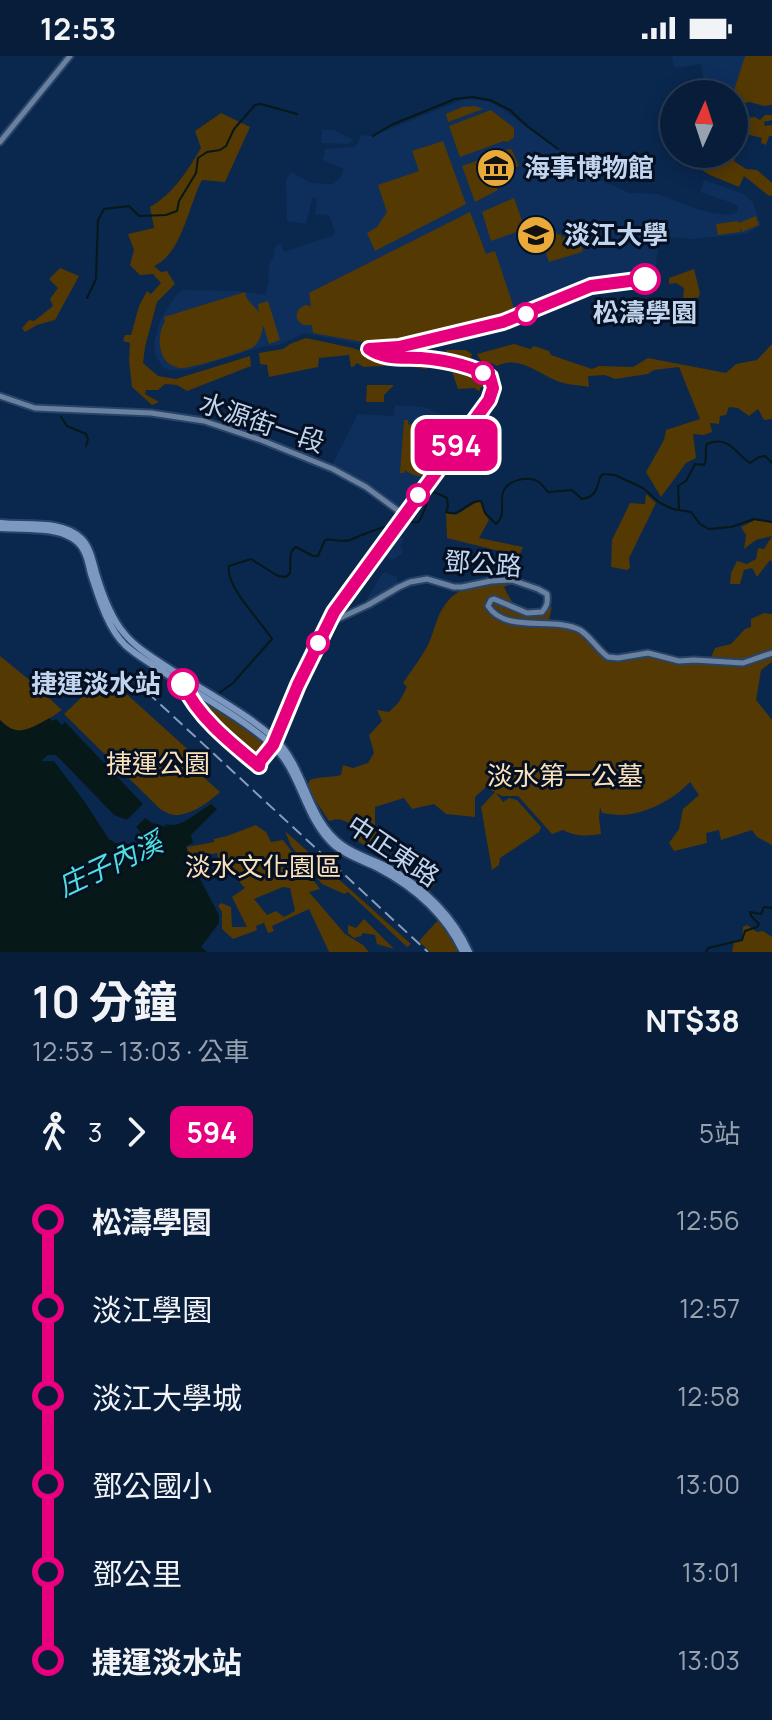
<!DOCTYPE html>
<html lang="zh-TW">
<head>
<meta charset="utf-8">
<style>
	:root { --surface:#081d3a; --page:#162a45; --text:#f1f3f6; --muted:#98a2af; --line:#293b54 }
	body { margin:0; font-family:Manrope,"Noto Sans TC",sans-serif; background:var(--page); color:var(--text); height:100vh; display:flex; flex-direction:column; font-size:30px; white-space:nowrap }
	* { box-sizing:border-box; margin:0 }
	p { font-size:26px; color:var(--muted) }
	.icon { flex:none; width:44px; height:44px; fill:none; stroke:currentColor; stroke-width:2; stroke-linecap:round; stroke-linejoin:round }
	.map { position:relative; height:896px; overflow:hidden }
	.details { display:flex; flex-direction:column; background:var(--surface); flex:1 }
	.details>* { flex:none }
	.badge { padding:0 16px; border-radius:12px; font-size:28px; line-height:52px }
	.needle { width:52px; rotate:3deg }
	.tools { position:absolute; left:660px; top:24px; display:grid; gap:16px }
	.tools a { display:grid; place-items:center; width:88px; height:88px; border-radius:50%; background:var(--surface); box-shadow:0 4px 20px #0003,0 0 0 2px var(--line); font-size:40px }
	.map>.badge { position:absolute; translate:-50% -50%; box-shadow:0 0 0 4px #fff }
	.legs { display:flex; align-items:center; gap:12px; height:88px; padding:0 32px; font-size:26px }
	.legs p { margin-inline-start:auto }
	.overview { display:flex; align-items:center; justify-content:space-between; height:136px; padding:0 32px }
	h1 { font-size:44px; font-weight:700; line-height:60px }
	ul { padding:0 32px; list-style:none }
	li { display:flex; align-items:center; gap:28px; height:88px; font-size:30px }
	li i { display:grid; place-items:center; width:12px; height:100%; margin:0 10px; background:currentColor }
	li i::after { content:''; width:20px; height:20px; margin:-10px; border:6px solid; border-radius:50%; background:var(--surface) }
	li p { margin-inline-start:auto }
	li:first-child i { background:linear-gradient(#0000 50%,currentColor 0) }
	li:last-child i { background:linear-gradient(currentColor 50%,#0000 0) }
	.status { display:flex; justify-content:space-between; align-items:center; height:56px; padding:0 40px; background:var(--surface); direction:ltr }
	.status svg { height:22px; fill:currentColor }
	.map>svg:first-child { display:block }
</style>
</head>
<body>
<div class="status"><b>12:53</b><svg viewBox="0 0 49 12"><path d="M0 12V9h3v3zM5 12V6h3v6zM10 12V3h3v9zM15 12V0h3v12zM26 1h20v11H26zM47 4h2v5h-2z"/></svg></div>
<div class="map">
<svg width="772" height="896" viewBox="0 0 772 896">
	<rect width="100%" height="100%" fill="#0a274e"/>
	<path fill="#0e2f5c" d="M672,0H745L734,34L710,38H706L701,8L674,12Z
		M471,43L490,46L505,55L596,122L630,137L658,138L697,153L713,157L730,159L737,156L738,151L735,148L700,136L704,124L744,138L753,147L761,169L746,178L691,183L667,181L658,190L655,219L591,228L493,266L435,281L403,287L376,290L364,286L359,288L304,277L279,289L261,291L188,314H168L162,310L155,299L154,288L160,264L176,239L183,234L240,235L265,239L269,224L268,217L270,206L274,200L275,190L281,188L284,196L333,179L335,176L329,159L315,158L317,143L313,141L306,168L287,165L286,125L291,116L311,127L333,128L340,122L344,113L323,104L325,93L354,91L357,89L361,79L372,80L462,44Z
		M322,74H334L354,84L348,88L321,87Z
		M395,349L425,351L465,369L402,455L368,430L332,409L358,358L394,360Z
		M395,479L404,483L400,490L403,494L402,498L392,504L382,496L392,480Z
		M385,516L397,521V530L363,549L382,518Z"/>
	<path fill="#543903" fill-rule="evenodd" d="M745,0H772V49L764,50L749,46L734,50V38H716L734,34Z
		M475,50L483,53L448,66L446,58L462,51Z
		M491,54L514,72V81L508,86L504,85L460,101L449,70Z
		M221,57L250,71L225,126L202,124C189,148 182,198 154,210L161,216L167,215L175,228L157,246L145,291L143,307L158,320L176,323L250,300L251,310L187,335L177,329L165,328L158,334H146L145,338L159,346L152,349L132,331L129,304L130,287L123,285L125,279H131L139,250L147,235L151,238L161,227L153,218L140,219L130,209L134,194L128,178L154,172L150,151C173,138 188,114 201,92L195,75Z
		M765,59H772V64L764,66L765,70L772,69V80H769L766,89L761,87L762,82L746,78L743,84L739,85L734,105L746,113L757,114L772,127V139L769,140L744,120L739,131L710,119L677,98H734L736,83L734,81V68L744,73L750,69L747,62L755,61L760,64Z
		M443,85L466,148L375,195L367,177L377,171L387,156L378,129L419,115L412,95Z
		M509,93L512,94L519,110L493,121L498,134L475,146L462,110Z
		M514,142L525,173L491,185L482,156Z
		M470,156L486,198L495,195L516,258L469,271L380,289L313,277L312,269H303C296,265 295,259 299,253L305,249L311,250L309,237Z
		M756,160L759,169L742,176L740,172V176L718,179L716,168L738,165L739,167Z
		M556,177L562,180L561,185L563,181L568,180L571,182L572,187H583L582,196L549,206L540,181Z
		M60,212L79,220L55,264L37,269L25,276L22,272L29,264L34,265L53,250L50,243L58,232L49,223Z
		M694,213L700,237L699,241L695,242L694,247L684,249L686,245L683,241L684,232L676,227L669,228V222Z
		M245,236L247,243L259,256L258,248L268,245L280,284L269,288L263,269C262,277 260,286 253,291C245,296 187,314 179,312C157,308 156,280 165,265L164,261Z
		M306,282L353,292L377,301L432,307L431,311L425,313L401,309L364,311L357,307L353,311H351L349,299L319,302L318,311L269,321L267,309L260,308L259,297L283,293L290,288Z
		M514,288L530,293L534,290L549,295L551,299L592,313L599,310L633,311L648,302L726,317L736,308L757,304L772,288V363L764,364L758,353L749,360L738,352L729,351L726,359L720,360L719,368L710,367L712,376L704,379L693,378L696,402L686,407L661,441L646,416L664,384L666,374L700,363L679,311L654,314L648,318L615,323L605,319L588,320L589,331C579,329 567,329 557,325C538,317 518,299 497,310L491,307H482L477,298Z
		M446,294H466L472,298L468,310L447,304Z
		M449,307L478,317L488,329L480,332V335L476,334L475,332L458,333Z
		M367,329H394L384,339V346H366Z
		M404,364H408V369C428,359 435,372 434,390C433,408 428,431 405,414L404,417H400Z
		M646,438L656,447L629,502L630,512L627,514L611,511L612,484L630,447L645,448Z
		M478,445L481,446L484,457L489,464L479,482L523,491L519,500L447,482L446,457L456,459Z
		M755,464L772,467V506L770,504L757,521L752,512L744,514L740,528H730L731,517L737,505L747,508L756,503L758,492L764,493L772,480L756,484L744,493L746,479L741,471Z
		M502,527H513L504,531C511,547 522,561 542,559L552,550L548,569L581,577L606,604H623L652,600L669,606L708,608L715,592L731,588L745,573L751,571V563L764,557L772,558V606L761,614L756,644L772,664V789L757,781L752,774L721,784L719,774L706,777L707,787L674,795L669,787L679,773L683,753L699,739L690,726C673,744 646,758 622,759C616,759 609,758 602,757L600,751L599,762L601,778C587,780 576,781 563,774L552,778L518,740H502L496,737L503,746L509,742L517,744L541,771L539,776L500,802L499,809L492,814L481,751L495,736L486,731L475,741V761L446,758L434,748L412,753L404,742L375,751V772L387,787L382,800L374,790L364,789L359,786C357,771 345,759 329,765L315,744L311,746L306,732L310,724C320,720 330,722 341,719L343,709L353,712L368,707L374,697L369,679L382,665L377,654L389,656L399,646L407,631L403,627C411,615 421,602 428,589C432,580 435,569 439,559C453,530 472,529 502,527Z
		M0,600L27,622L62,654C52,661 29,676 17,675C10,675 5,669 0,664Z
		M98,626L114,640L121,633L194,699L188,707L220,736C209,746 194,757 179,759C172,760 165,756 160,753L64,658Z
		M194,638L263,684V692L258,700L252,701L212,665L193,640Z
		M256,769L266,776L271,786L283,784L320,833L309,836L345,878L363,889L369,896H329L309,853L272,870L274,875L268,877L264,867L256,870L257,874L233,883L222,873V856L218,850L221,847L231,851L232,871H247L232,841L245,832L229,814H221L217,797L189,802L187,791L214,786V783L227,780ZM283,831L290,832L295,855L284,861L276,855L267,859L254,843Z
		M285,775L411,888L407,891L348,836L344,838L322,828L291,790Z
		M401,815C413,815 428,816 438,824L428,836Z
		M364,863L394,893L377,888L375,879L363,877L361,880L354,882L348,877V869L356,872Z
		M439,863L451,879L458,896H430L419,885Z
		M747,869L757,876L763,875L772,881V896H732L734,886L742,884L743,871Z"/>
	<path fill="#061818" d="M50,662L52,665L56,663L62,669L65,666L143,748L127,764L114,759L55,699H48L42,705H54L85,746L109,783L116,787L141,789L144,786L135,771L146,761C178,778 184,765 211,748L217,753L191,779L193,787L186,790L189,802L219,859V867L201,891L207,896H0V664C18,683 30,672 50,662Z"/>
	<path fill="#0a274e" d="M48,699H55L61,704L114,759L127,764L143,748L146,751L128,768L113,763L72,721L112,780L118,783L139,785L141,783L132,773L131,770L145,758L162,766L167,771L152,767L145,762L136,771L145,782L141,789L116,787L109,783L85,746L54,705H41Z"/>
	<g fill="none" stroke-linecap="round" stroke-linejoin="round">
		<path stroke="#061818" stroke-width="2" d="M373,80L391,69L455,43L472,41L490,44L510,54L527,70L558,93
			M87,242L96,223L98,164L104,153L129,150L139,160L166,159L177,155L179,145L196,117L198,102L207,96L220,94L226,90L234,73L255,49L261,48L297,58
			M61,361L67,370L86,378L88,383L86,390
			M679,453L678,430L686,425L695,408L704,409C708,402 704,395 707,388C729,379 735,397 750,407L759,401L765,400L772,407
			M219,637L233,627L272,583C262,566 225,531 229,510L251,503L278,520L286,521L290,517C291,508 288,495 296,491L313,500H318L325,484C333,482 341,487 350,484C354,483 358,480 362,479C379,472 400,466 418,466C423,462 427,445 430,438L434,436L447,442L448,451L446,456C461,462 467,444 481,445L485,457L496,468C507,458 499,448 503,436C508,424 528,419 539,426C542,428 545,433 548,436L572,434L582,443C596,441 597,432 600,421L603,418L615,419L643,432L660,447L673,453L691,456L700,468L709,473L731,471L754,463L772,466
			M706,896L708,892L742,884L745,875L757,871L759,868L751,860L750,856L761,858L764,851L772,852"/>
		<g stroke="#284368" stroke-width="9">
			<path id="secondary" d="M0,86L70,0
				M0,340L35,352L151,357L204,365L261,384L333,413L366,431L404,459
				M274,682L327,568L368,549L399,531L410,526L427,523L454,531H462L491,525L512,524L538,533L547,538C548,547 547,550 542,556L527,557L494,543L491,544L488,550C506,578 553,560 580,574C590,580 598,594 608,601L618,602L648,597L679,605L694,604L743,607L772,597"/>
		</g>
		<g stroke="#284368" stroke-width="10">
			<path id="primary" d="M0,467C25,470 63,463 82,483C90,491 93,506 96,517C102,537 110,561 124,577C135,591 152,601 167,611C202,634 242,654 274,682C306,711 306,763 342,789C357,800 375,804 391,813C424,832 454,861 469,896
				M0,472C18,473 51,472 66,479C73,482 81,488 84,495C88,502 89,511 91,518C99,542 107,571 125,589C137,600 152,608 165,617C200,640 239,660 271,688C302,715 303,762 335,790C347,800 364,805 378,812C414,831 446,859 463,896"/>
		</g>
		<use href="#secondary" stroke="#6a809f" stroke-width="5"/>
		<use href="#primary" stroke="#7c98c0" stroke-width="6"/>
		<path stroke="#869cba" stroke-width="2" stroke-dasharray="12 6" stroke-linecap="butt" d="M134,624L428,896"/>
	</g>
	<g fill="none" stroke-linecap="round" stroke-linejoin="round">
		<g stroke="#fff" stroke-width="18">
			<path id="line-1" d="M183,628C198,661 231,687 259,710L260,705L273,689L298,629L334,556L489,344L493,332L490,321C469,308 444,304 421,302C403,301 384,304 369,293L399,291L503,266L591,230L645,223"/>
		</g>
		<use href="#line-1" stroke="#e6007e" stroke-width="12"/>
	</g>
	<defs>
		<g id="museum-disc" transform="scale(2)"><circle r="9.5" fill="#eaaa39" stroke="#051122"/><path d="M0-6L6-3V-2H-6V-3ZM-5-1h2V3h-2ZM-1-1h2V3h-2ZM3-1h2V3H3ZM-6 4H6V6H-6Z" fill="#111"/></g>
		<g id="university-disc" transform="scale(2)"><circle r="9.5" fill="#eaaa39" stroke="#051122"/><path d="M0-5L7-2L0 1L-7-2ZM-4 1L0 2.5L4 1V4Q0 6-4 4Z" fill="#111"/></g>
	</defs>
	<g fill-rule="evenodd">
		<use href="#museum-disc" x="496" y="112"/>
		<use href="#university-disc" x="536" y="179"/>
	</g>
	<g fill="#fff" stroke="#e6007e" stroke-width="4">
		<circle cx="645" cy="223" r="14"/>
		<circle cx="526" cy="258" r="10"/>
		<circle cx="483" cy="317" r="10"/>
		<circle cx="418" cy="439" r="10"/>
		<circle cx="318" cy="587" r="10"/>
		<circle cx="183" cy="628" r="14"/>
	</g>
	<g text-anchor="middle" stroke-width="6" stroke-linejoin="round" paint-order="stroke">
		<g font-size="26" font-weight="bold" fill="#c3d5ee" stroke="#051122" text-anchor="start">
			<text x="524" y="121">海事博物館</text>
			<text x="564" y="188">淡江大學</text>
		</g>
		<g font-size="26" font-weight="bold" fill="#c3d5ee" stroke="#051122">
			<text x="645" y="266">松濤學園</text>
			<text x="161" y="637" text-anchor="end">捷運淡水站</text>
		</g>
		<g font-size="26" fill="#c3d5ee" stroke="#051122">
			<text transform="translate(262 367) rotate(19)" y="9">水源街一段</text>
			<text transform="translate(483 508) rotate(4)" y="9">鄧公路</text>
			<text transform="translate(393 795) rotate(34)" y="9">中正東路</text>
		</g>
		<g font-size="26" fill="#fbe0b8" stroke="#051122">
			<text x="158" y="717">捷運公園</text>
			<text x="565" y="729">淡水第一公墓</text>
			<text x="263" y="820">淡水文化園區</text>
		</g>
		<g font-size="28" font-style="italic" fill="#50dde0" stroke="#051122">
			<text transform="translate(110 808) rotate(-25)" y="10">庄子內溪</text>
		</g>
	</g>
</svg>
<div class="tools">
<a><svg class="needle" viewBox="-14 -14 28 28"><path d="M0-13l5 13h-10z" fill="#e53935"/><path d="M0 13l5-13h-10z" fill="#98a2af"/></svg></a>
</div>
<b class="badge" style="left:456px;top:389px;background:#e6007e;color:#fff">594</b>
</div>
<section class="details">
<div class="overview"><div><h1>10 分鐘</h1><p>12:53 – 13:03 · 公車</p></div><b>NT$38</b></div>
<div class="legs"><svg class="icon" aria-label="walk" viewBox="0 0 24 24"><circle cx="13" cy="4" r="2"/><path d="M13 8l-2 6 4 7M11 14l-3 7M7 12l3-4h3l4 4"/></svg>3<svg class="icon" aria-label="forward" viewBox="0 0 24 24"><path d="M9 5l7 7-7 7"/></svg><b class="badge" style="background:#e6007e;color:#fff">594</b><p>5站</p></div>
<ul>
<li><i style="color:#e6007e"></i><b>松濤學園</b><p>12:56</p></li>
<li><i style="color:#e6007e"></i><span>淡江學園</span><p>12:57</p></li>
<li><i style="color:#e6007e"></i><span>淡江大學城</span><p>12:58</p></li>
<li><i style="color:#e6007e"></i><span>鄧公國小</span><p>13:00</p></li>
<li><i style="color:#e6007e"></i><span>鄧公里</span><p>13:01</p></li>
<li><i style="color:#e6007e"></i><b>捷運淡水站</b><p>13:03</p></li>
</ul>
</section>
</body>
</html>
